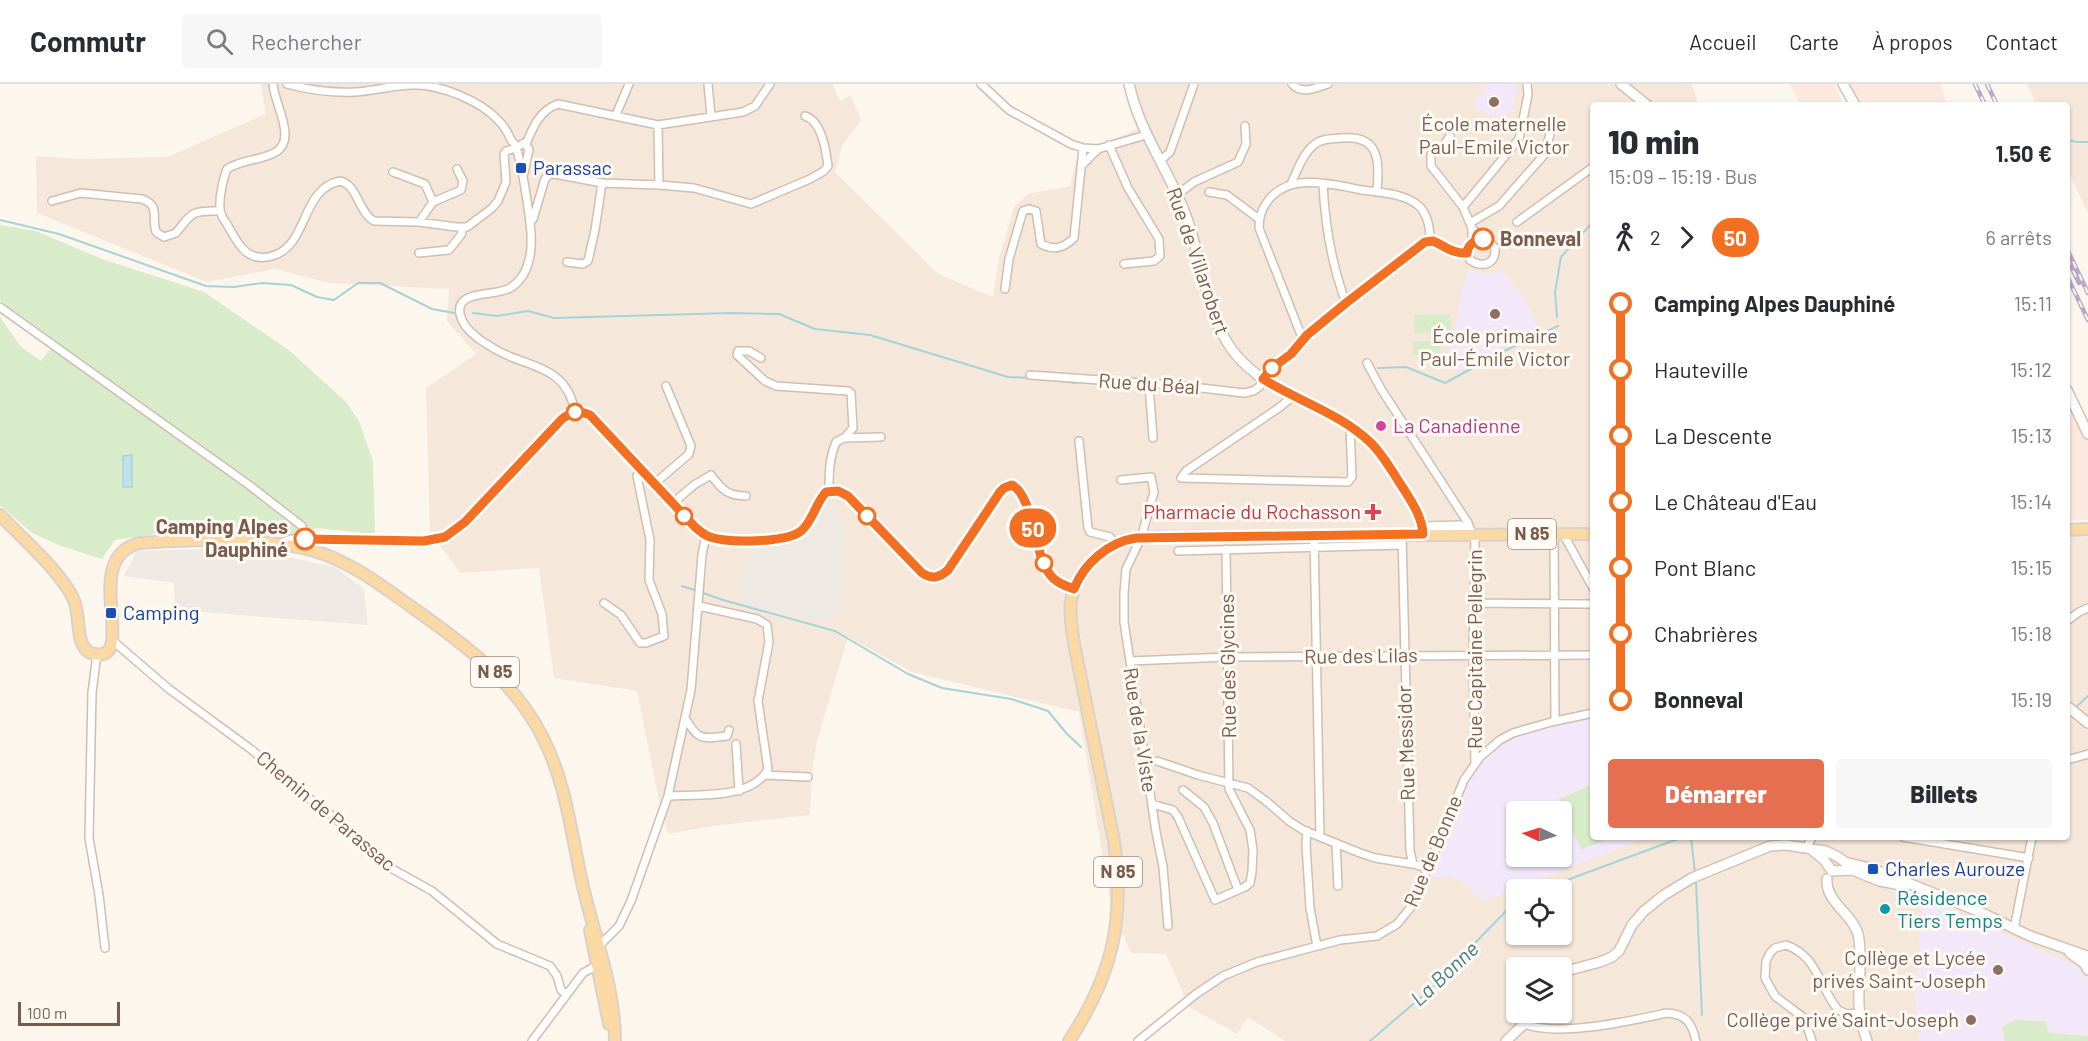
<!DOCTYPE html>
<html lang="fr">
<head>
<meta charset="utf-8">
<style>
	:root { --surface:#fff; --page:#f7f7f7; --text:#2b2b33; --muted:#7c7c81; --line:#e1e1e2; --accent:#e76f51 }
	body { margin:0; font-family:Barlow,sans-serif; background:var(--page); color:var(--text); height:100vh; display:flex; flex-direction:column; font-size:22px; white-space:nowrap }
	* { box-sizing:border-box; margin:0 }
	p { font-size:20px; color:var(--muted) }
	.icon { flex:none; width:33px; height:33px; fill:none; stroke:currentColor; stroke-width:2; stroke-linecap:round; stroke-linejoin:round }
	.map { position:relative; flex:1; overflow:hidden }
	.details { position:absolute; left:1590px; top:18px; width:480px; height:738px; display:flex; flex-direction:column; background:var(--surface); border-radius:6px; box-shadow:0 2px 4px #0004 }
	.details>* { flex:none }
	.badge { padding:0 12px; border-radius:20px; font-size:21px; line-height:39px }
	.needle { width:39px; rotate:274deg }
	.fabs { position:absolute; left:1506px; top:717px; display:grid; gap:12px }
	.fabs a { display:grid; place-items:center; width:66px; height:66px; border-radius:6px; background:var(--surface); box-shadow:0 2px 4px #0004; font-size:30px }
	.scale { position:absolute; left:18px; bottom:15px; width:102px; box-sizing:border-box; padding-left:6px; border:3px solid #7a5c4d; border-top:0; font-size:16px; line-height:21px; white-space:nowrap; color:#7a5c4d; -webkit-text-stroke:4px #fffaf3; paint-order:stroke }
	.map>.badge { position:absolute; translate:-50% -50%; box-shadow:0 0 0 3px #fff }
	.legs { display:flex; align-items:center; gap:9px; height:66px; padding:0 18px; font-size:20px }
	.legs p { margin-inline-start:auto }
	.summary { display:flex; align-items:center; justify-content:space-between; height:102px; padding:0 18px }
	h1 { font-size:33px; font-weight:800; line-height:45px }
	.button { display:flex; gap:12px; margin-top:auto; padding:12px 18px }
	.button a { flex:1; height:69px; border-radius:6px; background:var(--accent); color:#fff; font-size:24px; font-weight:800; line-height:69px; text-align:center }
	.button a+a { background:var(--page); color:var(--text) }
	ul { padding:0 18px; list-style:none }
	li { display:flex; align-items:center; gap:21px; height:66px; font-size:22px }
	li i { display:grid; place-items:center; width:9px; height:100%; margin:0 8px; background:currentColor }
	li i::after { content:''; width:15px; height:15px; margin:-8px; border:4px solid; border-radius:50%; background:var(--surface) }
	li p { margin-inline-start:auto }
	li:first-child i { background:linear-gradient(#0000 50%,currentColor 0) }
	li:last-child i { background:linear-gradient(currentColor 50%,#0000 0) }
	header { display:flex; align-items:center; gap:36px; box-sizing:border-box; height:84px; padding:0 30px; background:var(--surface); border-bottom:2px solid var(--line) }
	header strong { font-size:28px }
	nav { display:flex; gap:33px; margin-inline-start:auto; font-size:21px }
	.search { width:420px; height:54px; background:var(--page); display:flex; align-items:center; gap:15px; box-sizing:border-box; padding:0 21px; border-radius:6px; color:var(--muted); font-size:22px }
	.map>svg:first-child { display:block }
</style>
</head>
<body>
<header>
<strong>Commutr</strong>
<div class="search"><svg class="icon" aria-label="search" viewBox="0 0 24 24"><circle cx="10" cy="10" r="6"/><path d="M15 15l6 6"/></svg>Rechercher</div>
<nav><a>Accueil</a><a>Carte</a><a>À propos</a><a>Contact</a></nav>
</header>
<div class="map">
<svg width="2088" height="957" viewBox="0 0 2088 957">
	<rect width="100%" height="100%" fill="#fdf6ec"/>
	<path fill="#f5e8da" fill-rule="evenodd" d="M261,0H832L840,17L851,11L861,37L843,60L835,88L938,190L993,213L999,174L1014,123L1028,110L1070,102L1080,61L1103,59L1137,46L1127,17L1125,0H1692L1698,20L1593,21V753H2067V452L2088,451V957H1285L1248,933L1237,950L1189,923L1166,870L1131,869L1111,823L1079,628L912,588L848,553L817,657L812,687L810,731L713,742L668,750L658,712L637,607L554,594L539,484L460,489L430,448L426,304L476,270L447,237L449,205L329,199L275,185L207,198L37,129L36,72L79,75L167,73L266,30ZM1516,728H1562V772H1516ZM1516,806H1562V850H1516ZM1516,884H1562V928H1516Z
		M2027,0H2088V129L2067,85V21H2037Z"/>
	<path fill="#fde8e0" d="M1789,0H1834L1844,21H1801Z
		M1850,0H1941L1947,21H1860Z
		M2067,320L2088,357V435L2067,438Z"/>
	<path fill="#efe9e4" d="M828,415L842,437L845,452L844,504L839,524L823,539L740,521L741,494L745,490L748,460H792L809,446L820,423Z
		M246,464L335,483L364,505L368,541L175,526L174,499L124,492L137,467Z"/>
	<path fill="#f3e8fa" fill-rule="evenodd" d="M1482,0H1517L1514,20L1510,28L1501,35L1473,24L1480,9H1485L1486,4L1482,3Z
		M1467,186L1485,190L1503,187L1525,217L1537,243L1461,287L1446,284Z
		M1593,631V753H1648L1484,817L1460,796L1448,792L1428,794L1466,699L1482,676L1502,659L1522,649ZM1516,728H1562V772H1516Z
		M1923,812L2077,883L2080,888L2088,893V957H1919L1915,911Z"/>
	<path fill="#d8ecc9" d="M0,141L36,147L102,175L204,208L290,267L346,318L359,337L373,377L375,450L317,444L295,451L162,449L115,456L102,475L61,462L32,449L0,421V233L21,263L41,277L56,257L0,217Z
		M1450,230L1451,248L1414,249V231Z
		M1413,257H1440V271H1413Z
		M1593,700V753H1612L1581,766L1559,715Z
		M2015,936L2045,937L2049,949L2088,952V957H2005L2002,943Z"/>
	<path fill="#bfe3e8" stroke="#a5d3da" stroke-width="1.5" d="M132,371V403H123V372Z"/>
	<g fill="none" stroke-linecap="round" stroke-linejoin="round">
		<path stroke="#a5d3da" stroke-width="2" d="M2067,56L2077,58H2088
			M0,136L59,150L206,202L234,203L262,199L291,201L317,213L334,216L358,199H380L432,225L454,229
			M473,229L497,232L528,227L554,234L731,229L779,230L815,245L870,251L1008,293L1032,294
			M1557,233L1555,209L1561,173L1593,138
			M1378,284L1406,283L1445,299L1502,268L1558,242
			M1046,295L1076,299
			M682,502L697,507
			M703,509L723,516L835,547L908,590L942,604L1011,615L1048,627L1067,650L1081,663
			M2075,624L2088,612
			M1691,753L1695,789
			M1696,797L1702,931
			M1540,806L1683,753
			M1370,957L1447,891L1467,867L1509,824L1516,819"/>
		<g stroke="#d1beb0" stroke-width="10">
			<path id="street" d="M273,0C274,14 282,28 284,42C292,80 249,70 227,85C223,95 219,114 220,125C220,131 225,137 228,142C238,160 247,179 272,172C309,162 300,105 340,97C358,101 358,128 374,137L419,138L456,143H467L491,125L498,117L506,98L504,70L506,67L516,64
				M287,0C309,6 333,9 355,8C374,7 394,1 413,1C440,0 481,17 499,37C505,43 508,49 511,56C513,59 516,60 516,63C523,87 527,114 530,139C533,161 532,191 510,204C496,213 455,205 460,230C462,241 471,249 479,255C489,262 499,268 511,273C542,285 568,289 575,328
				M708,0L711,32
				M981,0L1009,26L1071,60L1083,64L1098,65L1146,51
				M1292,0C1302,11 1315,4 1328,0
				M616,31L629,0
				M658,41L659,101
				M1450,52L1443,63L1431,70V82L1463,123
				M526,60C533,43 540,26 558,20L658,41L743,28L755,22L770,0
				M1109,61L1128,104L1159,155L1160,172L1154,177L1124,180
				M517,63L524,59L529,65L524,89
				M1160,77L1170,68L1194,0
				M1082,81L1098,65
				M393,88L425,100L433,118L419,138
				M1291,100C1297,87 1303,69 1315,60C1322,54 1333,55 1342,54C1381,51 1379,78 1377,108
				M1323,100C1325,142 1331,179 1346,219
				M1209,108L1227,111L1259,135
				M1177,111L1194,98L1238,78L1246,60L1245,42
				M52,117L81,109L142,115C161,122 151,133 156,148L164,153L176,149C192,129 191,126 220,127
				M433,118L461,106L463,97L457,85
				M530,138L533,135L545,95L549,91L555,90L602,99L659,101L694,104L751,120L810,95L824,87L828,82C826,67 822,37 805,32
				M1517,138L1593,83
				M1470,139L1499,122L1544,71L1550,50
				M1481,155L1472,144L1463,123L1519,55L1528,11L1527,0
				M1471,160L1479,155L1488,156L1495,164C1496,181 1482,184 1470,176L1467,169L1472,155V144
				M419,169L449,166L461,151L463,144
				M567,178L583,180L588,177L595,146L602,99
				M1005,205L1009,175L1023,127L1029,125L1036,127L1041,160C1055,167 1063,164 1074,154L1083,64
				M0,223L249,401L302,442L305,455
				M1303,256L1259,144C1259,134 1261,126 1267,118C1288,88 1331,100 1362,106C1381,109 1404,109 1419,122C1428,131 1430,144 1430,156
				M761,274L749,267H738L737,271L765,297L776,302L848,307L851,309L853,344L844,354L836,358C829,375 829,389 829,407
				M1367,279L1381,305L1468,439L1472,450
				M1030,291L1184,302L1244,309L1253,307L1259,303L1272,284L1291,270L1307,251L1346,219L1425,158L1433,157L1453,168L1467,169
				M1149,300L1153,354
				M1293,312L1280,323L1186,387L1181,394L1348,398L1352,393L1350,343
				M844,354L881,353
				M1079,357L1088,444L1090,448L1110,453L1115,460
				M1121,396L1151,393L1154,408L1141,454L1126,485L1124,509V538L1156,748L1163,783L1168,842
				M654,400L689,370L691,362L666,302
				M673,419L694,401L711,391C722,406 728,412 746,412
				M1475,450L1473,576L1475,679
				M1554,450L1555,637
				M1565,450L1566,455L1593,504
				M1402,451L1410,767L1413,780L1427,784
				M1314,452L1320,752
				M284,460L285,457L291,455L424,457L435,456L453,449L562,335C571,328 579,326 589,331L695,443C700,446 704,451 710,453C727,458 788,458 801,447C813,437 815,420 826,408L838,407L848,412L923,489C933,495 939,493 948,486L1000,408L1004,404L1012,401C1035,412 1033,475 1053,494C1059,500 1066,502 1074,505
				M1178,467L1402,461
				M604,519L621,531L640,559H646L664,552L662,530L649,496L650,456L637,392L640,384
				M1474,519L1593,520
				M2067,537L2079,528L2088,524
				M113,557L169,605L252,666L298,706L340,738L380,778L432,807L497,860L550,882L557,892L561,906L566,910
				M97,570L92,609L89,754L99,811L105,864
				M1130,577L1227,573L1593,571
				M685,634C699,657 701,655 727,652L729,646
				M736,660L739,707
				M2067,676L2088,670
				M1157,677L1198,691L1248,704L1266,717L1289,737L1303,746L1360,769L1375,774L1413,780
				M765,691L808,693
				M1183,706L1204,723L1213,739L1238,806
				M668,712C697,710 752,716 768,685L758,617L769,558L767,541L757,535L699,522
				M1152,720L1173,726L1178,733L1215,816L1245,803L1250,799L1252,788L1253,766L1250,746L1229,705L1226,465
				M1307,747L1306,761L1310,824L1317,862
				M1903,753L2029,774
				M1336,759L1338,802
				M1808,765L1806,764L1812,753
				M2014,845L2032,753
				M600,861L619,842L631,817L668,712L691,606L702,471L706,451
				M1524,940C1560,953 1629,937 1667,929C1686,930 1692,939 1696,957
				M532,957L583,889L594,883L601,884
				M1138,957L1196,910L1223,892L1257,878L1340,856L1377,852L1397,840L1412,822L1464,696L1480,673L1500,656L1513,649L1551,638L1593,629
				M1812,957L1804,934L1775,912L1765,894L1766,877L1770,869L1775,864L1786,861C1818,872 1819,903 1838,926L1847,930L1860,929"/>
		</g>
		<g stroke="#d6c0b0" stroke-width="12">
			<path id="secondary" d="M1129,0C1139,47 1168,85 1185,129C1203,175 1203,227 1233,267C1264,308 1318,318 1358,348C1377,362 1389,382 1401,401C1411,416 1422,432 1423,450
				M1621,0L1647,21
				M1843,0L1855,21
				M2067,306L2088,350
				M1423,443L1460,442L1470,450
				M2067,622L2088,639
				M1810,765L1826,767L1838,773L1845,778L1873,785L1978,827L2030,852L2087,872
				M1812,766L1824,776L1832,787L1852,786L1880,797L1906,802
				M1827,795C1825,818 1852,829 1858,850C1863,872 1858,898 1859,921C1859,933 1863,945 1867,957
				M2070,869L2084,879L2088,886
				M1562,888L1600,878L1612,873L1619,867L1632,841L1644,827L1664,811L1692,794L1770,762L1786,761L1806,764
				M1506,957L1524,940L1529,928"/>
		</g>
		<g stroke="#dad1cd" stroke-width="14">
			<path id="primary" d="M0,431C21,453 60,487 73,514C82,531 73,566 94,570C140,578 78,473 140,459C193,455 260,453 311,466C350,477 381,501 413,524C464,560 515,597 543,654C569,705 572,761 586,815C598,862 615,908 615,957
				M2067,446L2088,445
				M590,846L609,940
				M1069,957C1113,890 1125,836 1114,757L1074,560C1072,545 1069,531 1071,517C1075,492 1097,467 1121,458C1131,454 1143,454 1154,453L1593,450"/>
		</g>
		<use href="#street" stroke="#fff" stroke-width="7"/>
		<use href="#secondary" stroke="#fff" stroke-width="9"/>
		<use href="#primary" stroke="#fbd9a5" stroke-width="10"/>
		<g stroke="#b9a8c9" stroke-width="4.5">
			<path id="rail" d="M1975,0L1985,21
				M1987,0L1997,21
				M2067,165L2088,209
				M2067,174L2079,199
				M2067,192L2088,236"/>
		</g>
		<use href="#rail" stroke="#fffaf3" stroke-width="2" stroke-dasharray="7" stroke-linecap="butt"/>
	</g>
	<g fill="none" stroke-linecap="round" stroke-linejoin="round">
		<g stroke="#fff" stroke-width="14">
			<path id="line-1" d="M305,455L424,457L445,453L465,438L562,335C571,328 579,326 590,331L695,443C700,447 704,451 710,453C728,459 786,459 801,447C813,437 815,420 826,408L838,407L848,412L922,489C933,496 940,493 948,486L1000,408L1004,404L1012,401C1035,413 1033,475 1053,494C1059,500 1066,502 1074,505C1084,479 1109,458 1136,454L1423,450C1422,433 1412,418 1403,404C1393,389 1384,372 1371,359C1341,330 1298,317 1263,295L1272,284L1291,270L1307,251L1346,219L1425,158L1433,157C1445,162 1453,170 1467,169C1468,161 1474,156 1483,155"/>
		</g>
		<use href="#line-1" stroke="#f37022" stroke-width="9"/>
	</g>
	<g fill="#8d6e63" stroke="#fffaf3" stroke-width="2">
		<circle cx="1494" cy="18" r="6"/>
		<circle cx="1495" cy="230" r="6"/>
		<circle cx="1998" cy="886" r="6"/>
		<circle cx="1971" cy="936" r="6"/>
	</g>
	<g fill="#1a4fb4" stroke="#fffaf3" stroke-width="2">
		<rect x="515" y="78" width="12" height="12" rx="3"/>
		<rect x="105" y="523" width="12" height="12" rx="3"/>
		<rect x="1867" y="779" width="12" height="12" rx="3"/>
	</g>
	<g fill="#fff" stroke="#f37022" stroke-width="3">
		<circle cx="1483" cy="155" r="10"/>
		<circle cx="1272" cy="284" r="8"/>
		<circle cx="575" cy="328" r="8"/>
		<circle cx="684" cy="432" r="8"/>
		<circle cx="867" cy="432" r="8"/>
		<circle cx="305" cy="455" r="10"/>
		<circle cx="1044" cy="479" r="8"/>
	</g>
	<circle fill="#d1479c" stroke="#fffaf3" stroke-width="2" cx="1381" cy="342" r="6"/>
	<path fill="#e0444e" stroke="#fffaf3" stroke-width="2" d="M1370 419h6v6h6v6h-6v6h-6v-6h-6v-6h6z"/>
	<circle fill="#0f9aa8" stroke="#fffaf3" stroke-width="2" cx="1885" cy="825" r="6"/>
	<g text-anchor="middle" stroke-width="6" stroke-linejoin="round" paint-order="stroke">
		<g fill="#fffaf3" stroke="#a28b7f" stroke-width="1.5">
			<rect x="1508" y="435" width="48" height="30" rx="4.5"/>
			<rect x="471" y="573" width="48" height="30" rx="4.5"/>
			<rect x="1094" y="773" width="48" height="30" rx="4.5"/>
		</g>
		<g font-size="18" font-weight="bold" fill="#7a5c4d">
			<text x="1532" y="456">N 85</text>
			<text x="495" y="594">N 85</text>
			<text x="1118" y="794">N 85</text>
		</g>
		<g font-size="20" fill="#785e54" stroke="#fffaf3">
			<text x="1494" y="47">École maternelle<tspan x="1494" dy="23">Paul-Emile Victor</tspan></text>
			<text x="1495" y="259">École primaire<tspan x="1495" dy="23">Paul-Émile Victor</tspan></text>
			<text x="1986" y="881" text-anchor="end">Collège et Lycée<tspan x="1986" dy="23">privés Saint-Joseph</tspan></text>
			<text x="1959" y="943" text-anchor="end">Collège privé Saint-Joseph</text>
		</g>
		<g font-size="20" fill="#164399" stroke="#fffaf3" text-anchor="start">
			<text x="533" y="91">Parassac</text>
			<text x="123" y="536">Camping</text>
			<text x="1885" y="792">Charles Aurouze</text>
		</g>
		<g font-size="20" font-weight="bold" fill="#7a5c4d" stroke="#fffaf3" text-anchor="start">
			<text x="1500" y="162">Bonneval</text>
			<text x="288" y="450" text-anchor="end">Camping Alpes<tspan x="288" dy="23">Dauphiné</tspan></text>
		</g>
		<g font-size="20" fill="#7a5c4d" stroke="#fffaf3">
			<text transform="translate(1198 177) rotate(71)" y="7">Rue de Villarobert</text>
			<text transform="translate(1149 300) rotate(4)" y="7">Rue du Béal</text>
			<text transform="translate(1475 565) rotate(-90)" y="7">Rue Capitaine Pellegrin</text>
			<text transform="translate(1361 572) rotate(-1)" y="7">Rue des Lilas</text>
			<text transform="translate(1228 582) rotate(-91)" y="7">Rue des Glycines</text>
			<text transform="translate(1140 646) rotate(81)" y="7">Rue de la Viste</text>
			<text transform="translate(1406 659) rotate(-92)" y="7">Rue Messidor</text>
			<text transform="translate(326 727) rotate(40)" y="7">Chemin de Parassac</text>
			<text transform="translate(1433 767) rotate(-67)" y="7">Rue de Bonne</text>
		</g>
		<g font-size="20" fill="#b23c85" stroke="#fffaf3" text-anchor="start">
			<text x="1393" y="349">La Canadienne</text>
		</g>
		<g font-size="20" fill="#be3a42" stroke="#fffaf3" text-anchor="end">
			<text x="1361" y="435">Pharmacie du Rochasson</text>
		</g>
		<g font-size="20" fill="#0d838f" stroke="#fffaf3" text-anchor="start">
			<text x="1897" y="821">Résidence<tspan x="1897" dy="23">Tiers Temps</tspan></text>
		</g>
		<g font-size="21" font-style="italic" fill="#437c86" stroke="#fffaf3">
			<text transform="translate(1445 890) rotate(-43)" y="7">La Bonne</text>
		</g>
	</g>
</svg>
<div class="fabs">
<a><svg class="needle" viewBox="-14 -14 28 28"><path d="M0-13l5 13h-10z" fill="#e53935"/><path d="M0 13l5-13h-10z" fill="#7c7c81"/></svg></a>
<a><svg class="icon" aria-label="locate" viewBox="0 0 24 24"><circle cx="12" cy="12" r="6"/><path d="M12 2v4M12 18v4M2 12h4M18 12h4"/></svg></a>
<a><svg class="icon" aria-label="layers" viewBox="0 0 24 24"><path d="M12 4l9 5-9 5-9-5zM3 14l9 5 9-5"/></svg></a>
</div>
<div class="scale">100 m</div>
<b class="badge" style="left:1033px;top:444px;background:#f37022;color:#fff">50</b>
<section class="details">
<div class="summary"><div><h1>10 min</h1><p>15:09 – 15:19 · Bus</p></div><b>1.50 €</b></div>
<div class="legs"><svg class="icon" aria-label="walk" viewBox="0 0 24 24"><circle cx="13" cy="4" r="2"/><path d="M13 8l-2 6 4 7M11 14l-3 7M7 12l3-4h3l4 4"/></svg>2<svg class="icon" aria-label="forward" viewBox="0 0 24 24"><path d="M9 5l7 7-7 7"/></svg><b class="badge" style="background:#f37022;color:#fff">50</b><p>6 arrêts</p></div>
<ul>
<li><i style="color:#f37022"></i><b>Camping Alpes Dauphiné</b><p>15:11</p></li>
<li><i style="color:#f37022"></i><span>Hauteville</span><p>15:12</p></li>
<li><i style="color:#f37022"></i><span>La Descente</span><p>15:13</p></li>
<li><i style="color:#f37022"></i><span>Le Château d'Eau</span><p>15:14</p></li>
<li><i style="color:#f37022"></i><span>Pont Blanc</span><p>15:15</p></li>
<li><i style="color:#f37022"></i><span>Chabrières</span><p>15:18</p></li>
<li><i style="color:#f37022"></i><b>Bonneval</b><p>15:19</p></li>
</ul>
<div class="button"><a>Démarrer</a><a>Billets</a></div>
</section>
</div>
</body>
</html>
